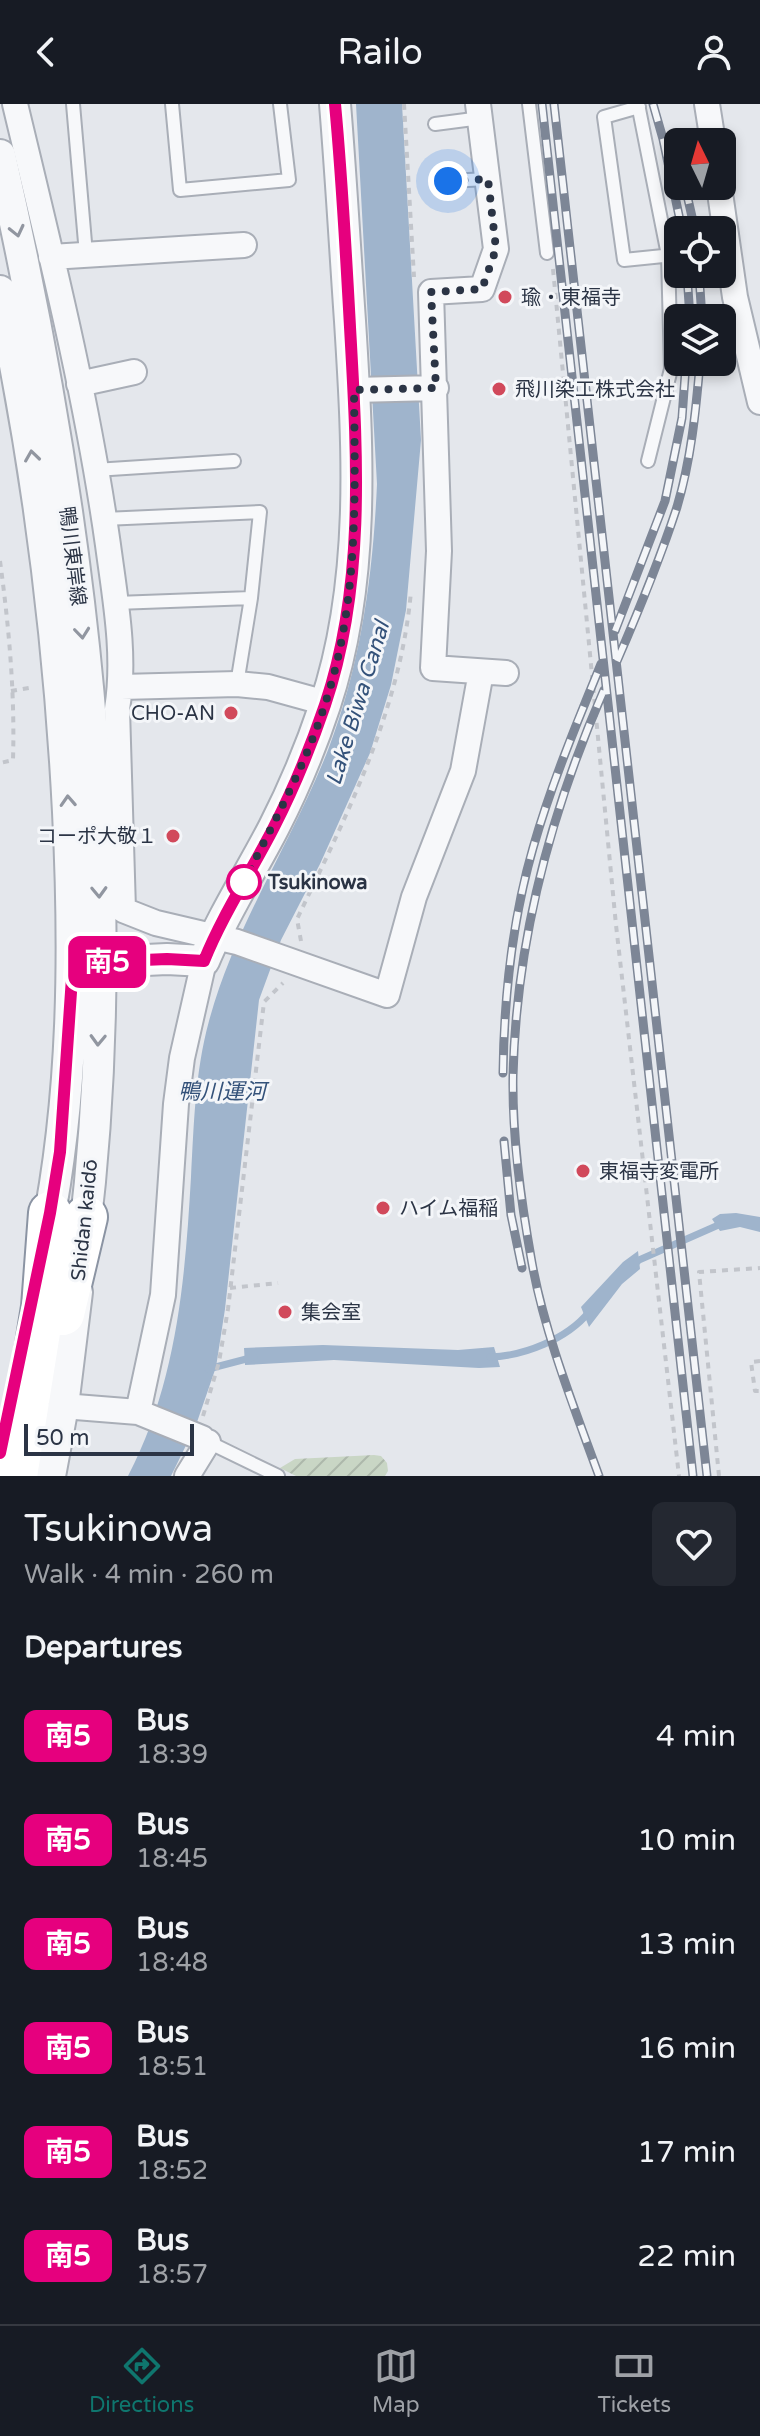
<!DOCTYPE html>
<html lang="en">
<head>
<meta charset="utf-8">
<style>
	:root { --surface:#171b24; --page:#242831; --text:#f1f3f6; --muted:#9ea1a6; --line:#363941; --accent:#0f766e }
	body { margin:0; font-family:"Varela Round","Noto Sans JP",sans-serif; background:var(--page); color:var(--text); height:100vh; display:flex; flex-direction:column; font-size:30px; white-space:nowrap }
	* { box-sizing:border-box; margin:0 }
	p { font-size:26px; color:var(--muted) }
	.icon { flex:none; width:44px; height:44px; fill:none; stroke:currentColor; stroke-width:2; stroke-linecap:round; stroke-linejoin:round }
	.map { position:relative; height:1372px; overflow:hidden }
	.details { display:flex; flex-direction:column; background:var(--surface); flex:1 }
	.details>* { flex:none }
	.badge { padding:0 16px; border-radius:12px; font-size:28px; line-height:52px }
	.needle { width:52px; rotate:355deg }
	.controls { position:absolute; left:664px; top:24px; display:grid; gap:16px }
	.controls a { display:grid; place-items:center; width:72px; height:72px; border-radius:12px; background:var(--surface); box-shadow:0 4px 12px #0003; font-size:40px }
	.scale { position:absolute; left:24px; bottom:20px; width:170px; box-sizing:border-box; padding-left:8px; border:4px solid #2b3445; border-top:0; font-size:22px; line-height:28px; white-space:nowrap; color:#2b3445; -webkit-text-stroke:6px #f4f6f9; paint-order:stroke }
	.you { position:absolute; width:40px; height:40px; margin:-20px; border:6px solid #fff; border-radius:50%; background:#1a73e8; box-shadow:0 0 0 12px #1a73e833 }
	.map>.badge { position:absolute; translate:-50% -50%; box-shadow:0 0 0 4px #fff }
	h2 { padding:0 24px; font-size:30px; line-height:72px }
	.round { display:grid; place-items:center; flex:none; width:84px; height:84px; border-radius:12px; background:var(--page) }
	.overview { display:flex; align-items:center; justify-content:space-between; height:136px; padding:0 24px }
	h1 { font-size:38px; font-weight:600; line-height:60px }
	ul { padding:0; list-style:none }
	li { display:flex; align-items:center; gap:24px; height:104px; padding:0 24px }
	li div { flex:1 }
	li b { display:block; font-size:30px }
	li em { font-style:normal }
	li .badge { min-width:88px; font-weight:700; text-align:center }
	header { display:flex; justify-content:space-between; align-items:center; height:104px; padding:0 24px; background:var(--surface); font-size:36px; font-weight:600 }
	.menu { display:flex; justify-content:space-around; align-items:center; height:112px; border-top:2px solid var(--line); background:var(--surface); font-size:22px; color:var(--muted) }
	.menu a { display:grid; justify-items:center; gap:4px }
	.menu .on { color:var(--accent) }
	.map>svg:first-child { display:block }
</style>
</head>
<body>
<header><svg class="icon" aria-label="back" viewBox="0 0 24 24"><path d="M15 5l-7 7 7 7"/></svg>Railo<svg class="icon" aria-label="person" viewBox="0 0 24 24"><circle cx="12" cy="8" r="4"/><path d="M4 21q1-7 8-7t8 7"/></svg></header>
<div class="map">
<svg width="760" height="1372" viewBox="0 0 760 1372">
	<defs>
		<pattern id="garden-furrows" width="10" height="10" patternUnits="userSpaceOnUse" patternTransform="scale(2)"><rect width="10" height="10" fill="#c9d6c5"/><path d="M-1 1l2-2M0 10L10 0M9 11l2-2" fill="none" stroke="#adb8ab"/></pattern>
	</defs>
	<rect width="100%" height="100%" fill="#e4e7ec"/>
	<path fill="url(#garden-furrows)" d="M374,1351L381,1352L387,1359L388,1367L385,1372H296L280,1364L295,1355Z"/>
	<path fill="#9fb4cc" d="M356,0H402L421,336L406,506L391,581L370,649L320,760L281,836L259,896L225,1205L216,1263L196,1321L171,1372H128C177,1278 185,1176 191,1073C194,1020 195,968 209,917C235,821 292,738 328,646C361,560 373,471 377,380Z
		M736,1109L760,1113V1128L740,1123L720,1127L712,1115L720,1110Z
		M638,1147L640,1165L622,1180L589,1223L581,1203L623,1158Z
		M323,1241L458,1246L494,1243L500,1263L479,1264L334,1256L245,1261L244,1244Z"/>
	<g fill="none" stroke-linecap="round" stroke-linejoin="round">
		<path stroke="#9fb4cc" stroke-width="7" d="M633,1162L639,1156L723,1119
			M490,1253C524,1252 567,1235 589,1208
			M208,1265L254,1253"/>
		<g stroke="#a9aeb7" stroke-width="16">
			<path id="service" d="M73,0L86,150
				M172,0L180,86L289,76L280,0
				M529,0L547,149
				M638,0L668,151L671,265L648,357
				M639,3L604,13L624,156L673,151
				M435,20L481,14
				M448,77L488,75
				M95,366L234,357
				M104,415L260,408L251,494L237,580
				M116,499L251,494
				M204,1336L278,1372"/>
		</g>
		<g stroke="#a9aeb7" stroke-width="28">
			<path id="minor" d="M15,0C50,146 87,292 108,441C115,494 126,552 117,605L123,806L156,819L237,838L387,891L414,793L463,667L481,568
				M478,0L496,145L482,185L431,188L439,447L433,564L506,569
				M707,0L713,38
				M719,82L735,193L760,298
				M51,153L244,141
				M79,280L134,268
				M354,286L436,284
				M121,583L237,580L268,583L326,599
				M63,1302L138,1308L202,1334
				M138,1308L163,1191L176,1000L182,954L204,857
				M187,1372L208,1338"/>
		</g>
		<g stroke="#a9aeb7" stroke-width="34">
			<path id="tertiary" d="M0,51C80,404 128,771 84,1133
				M0,187C37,359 59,532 68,708C75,848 74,992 46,1130
				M83,859L167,855L204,857C223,810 251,768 274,723C294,684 311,643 325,601C366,478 358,344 350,217C345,145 341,72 335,0
				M50,1372L63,1302L77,1188"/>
		</g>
		<g stroke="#8b94a3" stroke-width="46">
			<path id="motorway" d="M63,1210L86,1113
				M16,1372L43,1203L50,1109"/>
		</g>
		<path stroke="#c2c5cb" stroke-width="4" stroke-dasharray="6 6" stroke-linecap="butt" d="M404,0L414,173
			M553,165L616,821L679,1372
			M0,457C9,523 15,590 13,656L0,659
			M11,587L34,583
			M301,837L297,815C347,711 401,604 411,487
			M230,1184L278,1179
			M760,1257L751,1258L755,1287H760
			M203,1312L219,1258L228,1205L264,898L283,879
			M719,1372L699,1168L760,1164"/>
		<use href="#service" stroke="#f7f8fa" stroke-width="12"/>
		<use href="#minor" stroke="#f7f8fa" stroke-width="24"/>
		<use href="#tertiary" stroke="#f7f8fa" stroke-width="30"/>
		<use href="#motorway" stroke="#fff" stroke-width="42"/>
		<g stroke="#7d8696" stroke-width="9">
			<path id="rail" d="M542,0L693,1372
				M554,0L707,1372
				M653,0L663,35L682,126
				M685,82L695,126
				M687,170L690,214
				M699,170L702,214
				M615,527L665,397L682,314L686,258
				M617,557C639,506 660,455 677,403C691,356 696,306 700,258
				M503,969C504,894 512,817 533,744C551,681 576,621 601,560
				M504,1037L511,1111L522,1164
				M599,1372C574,1303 545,1231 532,1159C521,1098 512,1034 513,972C516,839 551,707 604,586"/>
		</g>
		<use href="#rail" stroke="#f4f6f9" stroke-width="6" stroke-dasharray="18" stroke-linecap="butt"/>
	</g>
	<defs><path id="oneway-chevron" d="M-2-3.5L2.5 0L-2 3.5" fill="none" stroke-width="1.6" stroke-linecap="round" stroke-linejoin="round" transform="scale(2)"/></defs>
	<g stroke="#9196a0">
		<use href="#oneway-chevron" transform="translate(17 127) rotate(77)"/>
		<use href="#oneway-chevron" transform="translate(32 352) rotate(-98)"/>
		<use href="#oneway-chevron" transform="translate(82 529) rotate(84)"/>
		<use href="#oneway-chevron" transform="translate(68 697) rotate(-93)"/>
		<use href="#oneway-chevron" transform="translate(99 788) rotate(88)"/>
		<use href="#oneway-chevron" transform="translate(98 936) rotate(92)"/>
	</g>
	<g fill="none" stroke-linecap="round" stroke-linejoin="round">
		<g stroke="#fff" stroke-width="18">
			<path id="line" d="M0,1349L50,1109L60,1048L73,859L167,855L204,857C223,810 251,768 274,723C294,684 311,642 325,601C366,480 357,348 350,223C346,149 342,74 335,0"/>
		</g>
		<use href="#line" stroke="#e6007e" stroke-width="12"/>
		<path stroke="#2b3445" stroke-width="8" stroke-dasharray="0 14.4" d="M244,778C273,719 305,663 325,600C359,498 355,392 354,286L436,284L431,188L482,185L496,145L488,75L448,77"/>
	</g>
	<g fill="#d1495b" stroke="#f4f6f9" stroke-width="3">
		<circle cx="505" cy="193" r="8"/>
		<circle cx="499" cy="285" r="8"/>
		<circle cx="231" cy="609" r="8"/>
		<circle cx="173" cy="732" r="8"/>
		<circle cx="583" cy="1067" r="8"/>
		<circle cx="383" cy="1104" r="8"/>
		<circle cx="285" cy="1208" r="8"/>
	</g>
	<circle fill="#fff" stroke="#e6007e" stroke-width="4" cx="244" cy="778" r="16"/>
	<g text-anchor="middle" stroke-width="6" stroke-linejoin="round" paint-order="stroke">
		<g font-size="20" fill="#2b3445" stroke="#f4f6f9" text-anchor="start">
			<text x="521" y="200">瑜・東福寺</text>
			<text x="515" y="292">飛川染工株式会社</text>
			<text x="215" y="616" text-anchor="end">CHO-AN</text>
			<text x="157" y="739" text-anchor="end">コーポ大敬１</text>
			<text x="599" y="1074">東福寺変電所</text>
			<text x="399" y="1111">ハイム福稲</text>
			<text x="301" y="1215">集会室</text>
		</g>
		<g font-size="20" fill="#2b3445" stroke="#f4f6f9">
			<text transform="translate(73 452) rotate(83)" y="7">鴨川東岸線</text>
			<text transform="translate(84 1116) rotate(-84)" y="7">Shidan kaidō</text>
		</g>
		<g font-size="20" font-weight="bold" fill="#2b3445" stroke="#f4f6f9" text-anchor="start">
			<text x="268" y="785">Tsukinowa</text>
		</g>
		<g font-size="22" font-style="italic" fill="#34527a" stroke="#f4f6f9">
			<text transform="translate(357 599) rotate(-73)" y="8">Lake Biwa Canal</text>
			<text x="222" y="995">鴨川運河</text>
		</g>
	</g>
</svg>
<div class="controls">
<a><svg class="needle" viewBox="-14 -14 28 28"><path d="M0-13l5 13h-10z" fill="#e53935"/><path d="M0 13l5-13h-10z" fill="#9ea1a6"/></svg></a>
<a><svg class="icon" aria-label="locate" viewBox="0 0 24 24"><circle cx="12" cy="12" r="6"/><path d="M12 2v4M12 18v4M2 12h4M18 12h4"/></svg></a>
<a><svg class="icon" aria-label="layers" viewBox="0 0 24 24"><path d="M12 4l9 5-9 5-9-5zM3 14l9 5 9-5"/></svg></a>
</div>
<div class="scale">50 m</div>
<div class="you" style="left:448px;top:77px"></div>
<b class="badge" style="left:107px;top:858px;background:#e6007e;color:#fff">南5</b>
</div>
<section class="details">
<div class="overview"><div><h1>Tsukinowa</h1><p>Walk · 4 min · 260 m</p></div><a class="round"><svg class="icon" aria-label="heart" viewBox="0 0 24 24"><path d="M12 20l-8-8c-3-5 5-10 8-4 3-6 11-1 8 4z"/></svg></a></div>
<h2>Departures</h2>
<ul>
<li><span class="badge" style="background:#e6007e;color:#fff">南5</span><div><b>Bus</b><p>18:39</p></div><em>4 min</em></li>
<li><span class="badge" style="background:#e6007e;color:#fff">南5</span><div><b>Bus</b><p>18:45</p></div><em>10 min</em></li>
<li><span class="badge" style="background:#e6007e;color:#fff">南5</span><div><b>Bus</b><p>18:48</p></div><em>13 min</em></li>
<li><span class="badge" style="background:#e6007e;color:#fff">南5</span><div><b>Bus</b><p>18:51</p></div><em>16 min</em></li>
<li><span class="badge" style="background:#e6007e;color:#fff">南5</span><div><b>Bus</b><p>18:52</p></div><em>17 min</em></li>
<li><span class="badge" style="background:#e6007e;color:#fff">南5</span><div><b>Bus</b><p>18:57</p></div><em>22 min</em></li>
</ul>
</section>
<nav class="menu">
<a class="on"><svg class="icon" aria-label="directions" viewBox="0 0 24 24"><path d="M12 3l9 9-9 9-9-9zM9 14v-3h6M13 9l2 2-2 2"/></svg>Directions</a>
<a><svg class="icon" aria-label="map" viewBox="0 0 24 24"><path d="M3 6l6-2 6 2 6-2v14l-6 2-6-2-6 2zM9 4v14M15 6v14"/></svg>Map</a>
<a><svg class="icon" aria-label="tickets" viewBox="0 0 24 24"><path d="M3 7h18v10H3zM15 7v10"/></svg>Tickets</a>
</nav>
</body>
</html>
